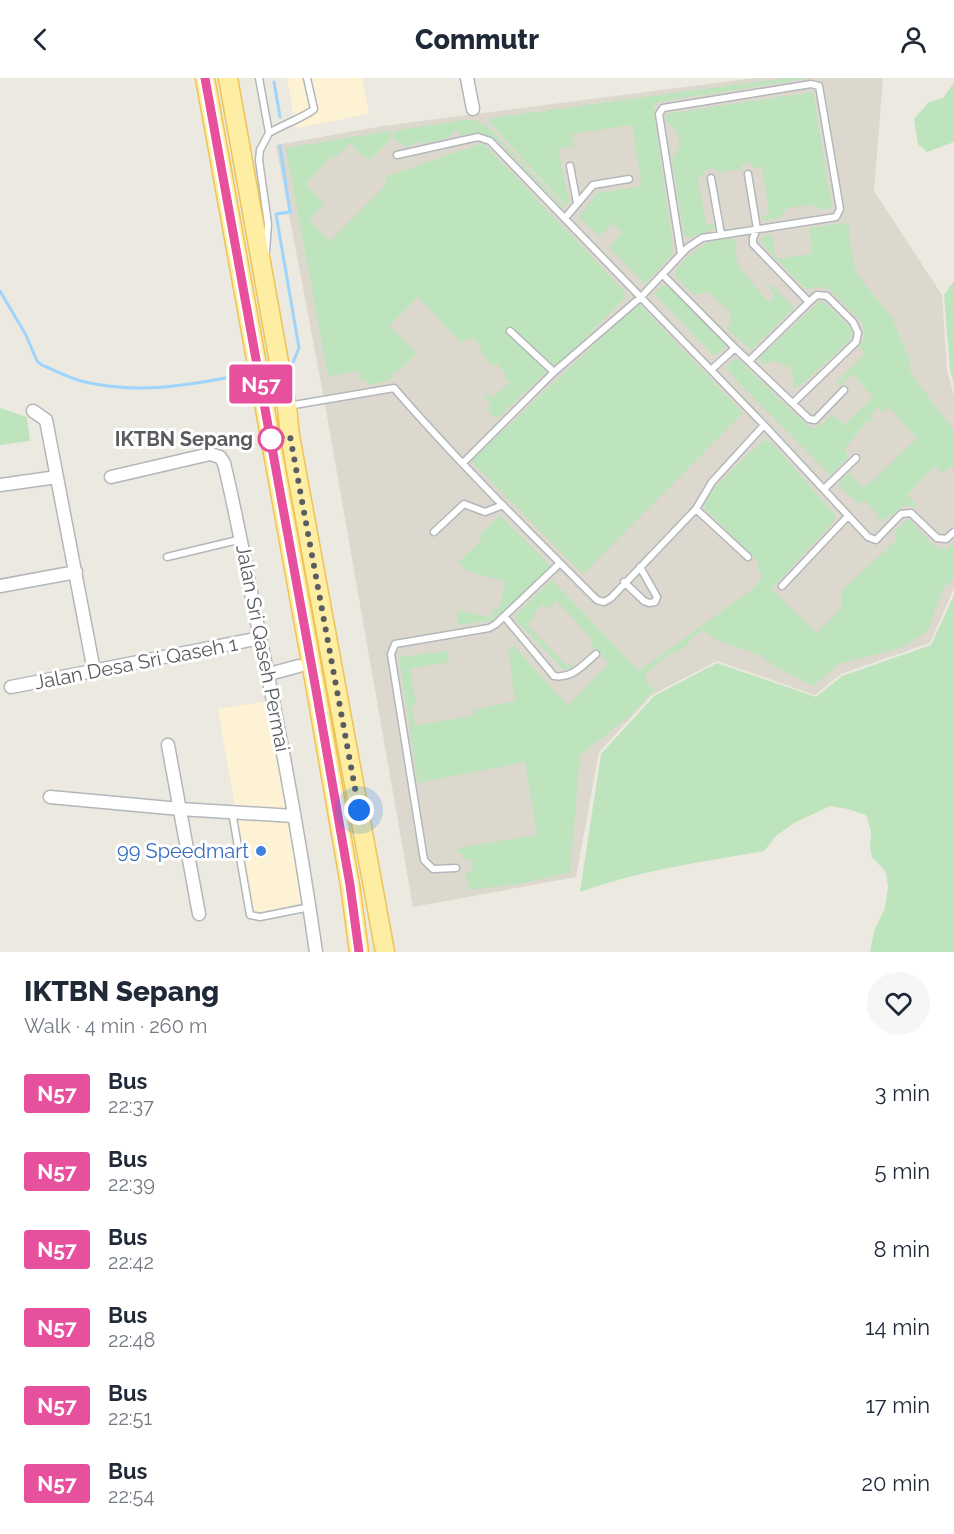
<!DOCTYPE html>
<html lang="en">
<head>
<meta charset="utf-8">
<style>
	:root { --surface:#fff; --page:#f6f6f7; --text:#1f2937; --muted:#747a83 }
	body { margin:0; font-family:Raleway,sans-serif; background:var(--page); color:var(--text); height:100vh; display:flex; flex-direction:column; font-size:22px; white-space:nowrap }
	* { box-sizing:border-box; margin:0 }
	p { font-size:20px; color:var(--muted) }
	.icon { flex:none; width:33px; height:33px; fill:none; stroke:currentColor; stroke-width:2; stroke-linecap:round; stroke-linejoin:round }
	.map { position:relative; height:874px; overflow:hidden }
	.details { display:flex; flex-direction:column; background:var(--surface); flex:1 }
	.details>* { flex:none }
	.badge { padding:0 12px; border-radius:4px; font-size:21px; line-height:39px }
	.you { position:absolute; width:30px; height:30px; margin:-15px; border:4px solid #fff; border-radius:50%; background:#1a73e8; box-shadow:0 0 0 9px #1a73e833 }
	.map>.badge { position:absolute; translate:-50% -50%; box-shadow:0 0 0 3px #fff }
	.round { display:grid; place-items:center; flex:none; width:63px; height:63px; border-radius:32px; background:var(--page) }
	.head { display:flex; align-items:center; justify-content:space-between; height:102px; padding:0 24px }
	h1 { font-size:28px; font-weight:800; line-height:45px }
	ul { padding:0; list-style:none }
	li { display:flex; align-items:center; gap:18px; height:78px; padding:0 24px }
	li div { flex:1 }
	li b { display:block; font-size:22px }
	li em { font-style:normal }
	li .badge { min-width:66px; font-weight:700; text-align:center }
	header { display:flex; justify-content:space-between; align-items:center; height:78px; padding:0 24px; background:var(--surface); font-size:27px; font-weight:800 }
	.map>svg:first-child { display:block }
</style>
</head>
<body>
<header><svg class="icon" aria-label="back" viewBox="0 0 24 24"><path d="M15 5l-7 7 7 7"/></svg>Commutr<svg class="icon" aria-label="person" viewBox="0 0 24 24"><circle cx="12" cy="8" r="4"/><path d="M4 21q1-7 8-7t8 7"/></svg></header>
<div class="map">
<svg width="954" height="874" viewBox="0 0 954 874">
	<rect width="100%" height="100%" fill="#ece9e0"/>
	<path fill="#fdf3d4" d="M287,0H362L369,36L296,50Z
		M268,623L302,825L261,834L253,832L218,631Z"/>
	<path fill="#dcd8ce" d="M755,0H883L874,113L942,217L947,292L954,318V510L930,565L841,596L815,617L717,583L652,617L599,674L576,799L413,829L326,332L276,67L383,48Z"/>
	<path fill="#bde4bd" d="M787,0H811L658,24L653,28L673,172L670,179L645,206L609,169L622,155L613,145L599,158L579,139L597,115L642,108L632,47L572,56L574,69L558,71L569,123L567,128L488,43L491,40Z
		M954,5V64L927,74L918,66L914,41L929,24L943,20Z
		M813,14L832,130L823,132L811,127L788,130L779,140L763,143L761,139L769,136L762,89L753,90L752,85L741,86V91L717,95V91L705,92L704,97L698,99L706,147L714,146L716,150L690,160L684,157L672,81L680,68L677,53L666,43V36Z
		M463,42H475L489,50L566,131L564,132L499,64C488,56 474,50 462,59L457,51L449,60L423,66L418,63L406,69L394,60L393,53Z
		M390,53L391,61L370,82L367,79L365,80L350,65L335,80L333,77L306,106L324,126L309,142L330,163L385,108L387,98L477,67L484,66L626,215L624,221L561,284L554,287L496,341L486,331L491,325L484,318L487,315L492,320L509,305L504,299L507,296L496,285L493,288L480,274L482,271L473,260L470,262L468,260L461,265L418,219L389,248L417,275L399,293L396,292L392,296L393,299L388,303L367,307L366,301H359L358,293L328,298L286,70Z
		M844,145L849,147L850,168L856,195L892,240L910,283L909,291L920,308L954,353V391L951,388L942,396L935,388L907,417L917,427L915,430C900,422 898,436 887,440C884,441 880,441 876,442L879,438L864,422L859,426L838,406L848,395L863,409L877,399L917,360L889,329L883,335L878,329L870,337L874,342L872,344L868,342L844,372L847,376V381L830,397L725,290L736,279L789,331L812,350L820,348L832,336L844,347L873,319L853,296L839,308L836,305L865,276L859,269L865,258L862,244L829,211L822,209L805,211L761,165L762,158L772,157L775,177L778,181L810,176L812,174L809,150Z
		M734,160L737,169L734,173L740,190L767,223L773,221L774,216L768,209L771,207L794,230L751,272L727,251L731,243L729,232L707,214L694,217L675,197C676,186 699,168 710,164C717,162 726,162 734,160Z
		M954,203V307L950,291L944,217Z
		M662,208H668L726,268L714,278L654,216Z
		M820,223L826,226L851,251L852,256L849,263L801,307L793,311L794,303L789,288L774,283L764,286L759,282L760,279Z
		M638,225L743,335L583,496L471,383Z
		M0,330L27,339L30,363L0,367Z
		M766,362L771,364L835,437V442L771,511L817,555L841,531L842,512L896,463V452L908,441L936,470L947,471L954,463V500L943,510L928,551L925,555L900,570L838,586L813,608L776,589L759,577L715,561L703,552L689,563L688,567C673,573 655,586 645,598L646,604L655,612L632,636L580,677L570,794L524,805L469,812L465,794L473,793L471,781H464L462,775H457V772L462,769L537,757L525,684L418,705L399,579L447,573L449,584L410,591L416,626L411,628L415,647L473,638V632L515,623L508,569L514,568L568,628L609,585L590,566L593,562L556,522L548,531L543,526L533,536L534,539L527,547L567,588L570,585L573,588L571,591L564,592L515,541V538L552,502L639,593L753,511L763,497L758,492V483L705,431L704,425C709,413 754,368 766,362Z
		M500,437L551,488L494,542L457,547V532L491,540L494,530L499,531L506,504L467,493L458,484L482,462L479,458Z
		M954,517V874H870L874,853L885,830L888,810L886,794L872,779L870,769L871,753L866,737L848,731L830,728L794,745L776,758L764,773C701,784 641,792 580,814L601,676L654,618L717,585L816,619L842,598L931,567Z"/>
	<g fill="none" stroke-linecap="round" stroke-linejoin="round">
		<path stroke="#9fd5fd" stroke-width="3" d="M274,4L280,39
			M280,68L290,134L276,136L299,270L289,294
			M0,213L26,257L37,283L42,287C56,293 71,301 85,304C138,316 184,308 236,298"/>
		<g stroke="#b3b7bb" stroke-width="9">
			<path id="lane" d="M259,0L269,55L260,72L259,82L268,146L266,173
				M269,55C278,49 309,37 314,31L307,0
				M570,88L577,125
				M748,96L757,151L753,160V166L809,224L817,217L827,218L853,244L858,255L856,264L793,325
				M711,100L721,156
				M565,140L593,107L629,101
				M663,197L735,270L711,292
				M510,253L554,294
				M735,270L809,341L815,342L844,312
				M749,283L809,224
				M288,328L394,310C458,384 528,453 597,522L604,524L611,520L696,431L712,404L764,347L490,63L478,59L397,77
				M764,347L868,459L876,462L901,436L911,435L937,460L946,461L954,454
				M463,385L554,294L641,219L687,170L702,160L836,139L840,131L819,8L811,6L663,30L659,36L681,176
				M824,411L856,380
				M696,431L748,479
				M434,454L464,426L485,434L503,427
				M167,479L242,461
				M624,504L644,523L649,525L655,524L657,519L640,489
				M782,508L848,438
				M504,538L554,598C572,601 583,587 596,576
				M232,734L250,837L260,839L310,829
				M456,790L433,791L424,782L391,576L395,566L489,550L496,546L560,485"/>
		</g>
		<g stroke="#b3b7bb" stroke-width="15">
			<path id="street" d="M467,0L473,31
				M33,333L46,342L94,593
				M111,399L210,376L220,379L224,385C238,443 248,501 260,559C282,664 301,769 316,874
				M0,407L57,399
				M0,508L76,494
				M269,596L299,588
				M11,609L260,560
				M168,667L199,836
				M50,719L180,731L294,738"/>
		</g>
		<g stroke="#eec357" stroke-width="21">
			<path id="primary" d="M205,0L316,612L350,807L359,874
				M228,0L287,329L290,358L385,874"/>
		</g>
		<use href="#lane" stroke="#fff" stroke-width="6"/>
		<use href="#street" stroke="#fff" stroke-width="12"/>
		<use href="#primary" stroke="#fdeea4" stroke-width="18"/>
	</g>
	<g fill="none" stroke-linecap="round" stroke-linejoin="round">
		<g stroke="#fff" stroke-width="14">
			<path id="line" d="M205,0L316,612L350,807L359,874"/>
		</g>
		<use href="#line" stroke="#e6509d" stroke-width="9"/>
		<path stroke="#595d61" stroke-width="6" stroke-dasharray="0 10.8" d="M271,361L290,358L359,732"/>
	</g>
	<circle fill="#fff" stroke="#e6509d" stroke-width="3" cx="271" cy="361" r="12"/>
	<circle fill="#3f7fe0" stroke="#fff" stroke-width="2" cx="261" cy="773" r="6"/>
	<g text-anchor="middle" stroke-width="6" stroke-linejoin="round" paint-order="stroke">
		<g font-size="20" font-weight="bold" fill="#595d61" stroke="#fff" text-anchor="end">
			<text x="253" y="368">IKTBN Sepang</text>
		</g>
		<g font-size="20" fill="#595d61" stroke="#fff">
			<text transform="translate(263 570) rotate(79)" y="7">Jalan Sri Qaseh Permai</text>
			<text transform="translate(136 585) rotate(-11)" y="7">Jalan Desa Sri Qaseh 1</text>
		</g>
		<g font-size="20" fill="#366cbe" stroke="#fff" text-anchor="end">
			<text x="249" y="780">99 Speedmart</text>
		</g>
	</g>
</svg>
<div class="you" style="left:359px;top:732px"></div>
<b class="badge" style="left:261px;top:306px;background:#e6509d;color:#fff">N57</b>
</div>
<section class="details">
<div class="head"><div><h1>IKTBN Sepang</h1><p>Walk · 4 min · 260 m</p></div><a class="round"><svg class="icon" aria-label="heart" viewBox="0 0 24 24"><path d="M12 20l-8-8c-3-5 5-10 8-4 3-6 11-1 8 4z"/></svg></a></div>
<ul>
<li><span class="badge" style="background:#e6509d;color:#fff">N57</span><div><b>Bus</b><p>22:37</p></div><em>3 min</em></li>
<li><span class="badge" style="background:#e6509d;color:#fff">N57</span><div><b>Bus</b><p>22:39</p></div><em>5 min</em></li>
<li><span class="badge" style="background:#e6509d;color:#fff">N57</span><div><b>Bus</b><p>22:42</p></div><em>8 min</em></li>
<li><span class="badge" style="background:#e6509d;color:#fff">N57</span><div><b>Bus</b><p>22:48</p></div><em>14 min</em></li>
<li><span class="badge" style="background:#e6509d;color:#fff">N57</span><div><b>Bus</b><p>22:51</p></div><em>17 min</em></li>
<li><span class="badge" style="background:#e6509d;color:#fff">N57</span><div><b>Bus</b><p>22:54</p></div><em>20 min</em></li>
</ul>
</section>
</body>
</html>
